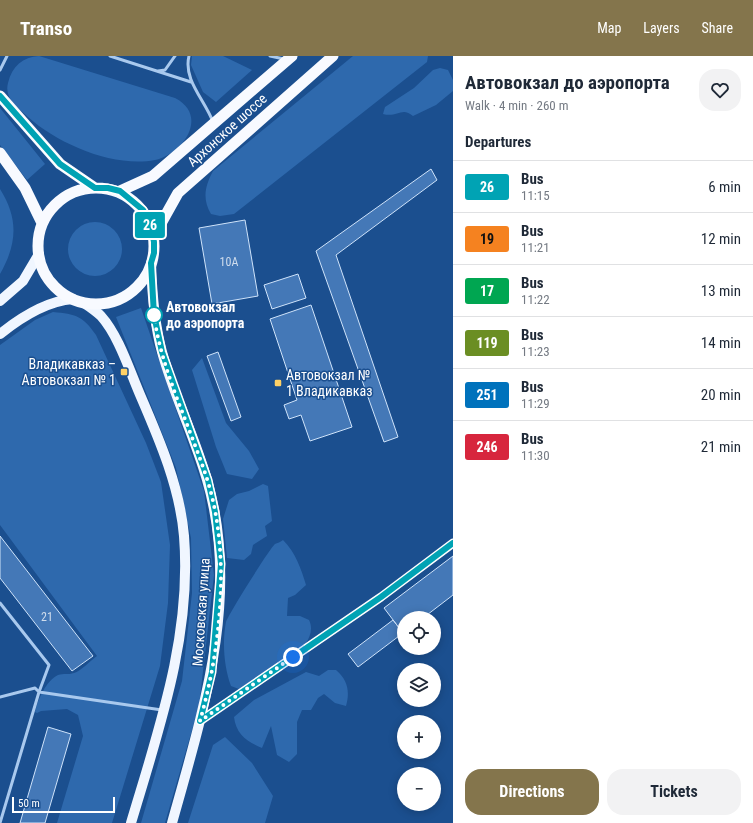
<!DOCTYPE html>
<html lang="en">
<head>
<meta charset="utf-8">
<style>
	:root { --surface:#fff; --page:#f2f2f3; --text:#1f2937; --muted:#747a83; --line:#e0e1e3; --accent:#84754c }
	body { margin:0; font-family:"Roboto Condensed",sans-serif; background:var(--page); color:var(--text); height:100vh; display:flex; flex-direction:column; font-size:15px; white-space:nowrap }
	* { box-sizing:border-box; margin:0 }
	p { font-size:13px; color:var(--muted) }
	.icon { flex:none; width:22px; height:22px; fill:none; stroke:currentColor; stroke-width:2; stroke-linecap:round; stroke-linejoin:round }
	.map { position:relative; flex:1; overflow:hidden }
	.side { display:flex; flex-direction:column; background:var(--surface); width:300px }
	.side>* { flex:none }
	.badge { padding:0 8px; border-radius:3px; font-size:14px; line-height:26px }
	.tools { position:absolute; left:397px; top:555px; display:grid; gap:8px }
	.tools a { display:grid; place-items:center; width:44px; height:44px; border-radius:50%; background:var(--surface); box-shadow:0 2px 10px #0003; font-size:20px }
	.scale { position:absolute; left:12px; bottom:10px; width:103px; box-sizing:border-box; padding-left:4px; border:2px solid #fff; border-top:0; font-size:11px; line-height:14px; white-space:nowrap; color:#fff; -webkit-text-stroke:3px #1b4f8f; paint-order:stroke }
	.you { position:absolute; width:20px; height:20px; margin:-10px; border:3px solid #fff; border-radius:50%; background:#1a73e8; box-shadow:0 0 0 6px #1a73e833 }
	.map>.badge { position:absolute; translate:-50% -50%; box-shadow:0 0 0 2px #fff }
	h2 { padding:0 12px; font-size:15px; line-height:36px }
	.round { display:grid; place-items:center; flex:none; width:42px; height:42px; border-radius:16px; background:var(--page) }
	.overview { display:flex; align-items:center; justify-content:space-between; height:68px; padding:0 12px }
	h1 { font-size:19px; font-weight:700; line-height:30px }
	.cta { display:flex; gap:8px; margin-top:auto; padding:8px 12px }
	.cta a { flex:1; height:46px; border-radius:16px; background:var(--accent); color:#fff; font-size:16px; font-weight:700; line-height:46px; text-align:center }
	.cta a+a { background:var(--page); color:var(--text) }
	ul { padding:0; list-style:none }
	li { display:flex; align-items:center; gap:12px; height:52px; padding:0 12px; border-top:1px solid var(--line) }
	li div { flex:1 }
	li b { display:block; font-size:15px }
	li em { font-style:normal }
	li .badge { min-width:44px; font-weight:700; text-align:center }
	header { display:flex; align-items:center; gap:24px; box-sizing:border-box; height:56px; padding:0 20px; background:var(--accent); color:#fff }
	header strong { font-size:19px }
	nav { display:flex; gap:22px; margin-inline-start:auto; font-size:14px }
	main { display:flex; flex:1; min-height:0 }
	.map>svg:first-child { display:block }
</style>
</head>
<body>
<header>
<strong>Transo</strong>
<nav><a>Map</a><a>Layers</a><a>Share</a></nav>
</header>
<main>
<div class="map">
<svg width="453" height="767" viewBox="0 0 453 767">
	<rect width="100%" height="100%" fill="#1b4f8f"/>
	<path fill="#2e69ad" d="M39,0L175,42C210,60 182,99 155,104C114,112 58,88 28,61C17,51 4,42 8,27C12,10 23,1 39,0Z
		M192,0H223L252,14L216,46L203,36L191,9Z
		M353,0H428L427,6L234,158L220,160L211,158C202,143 205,130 213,115Z
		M440,12L448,14L453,24V35L436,49L413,60C402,50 397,62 383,58L385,51L414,32L433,14Z
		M0,52L45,108L27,124L0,89Z
		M0,133C19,163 17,188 0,218Z
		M68 193a27 27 0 1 1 54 0a27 27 0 1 1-54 0Z
		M141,252L204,435L214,519L199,650L165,767H141L182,625L192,537L191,482L176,412L116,261Z
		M53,256C76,258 83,260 96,279L146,387L161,426L170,489L168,547L160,610L112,767H57L83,680L78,659L67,653L41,655L37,657L35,656C38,643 46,625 58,619C64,617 68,619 74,617C81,615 90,605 97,600L0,469V289L35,264Z
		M202,302L226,367L249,395L259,413L252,423L227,418L216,391L192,314Z
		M263,428L268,430L272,465L265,470L267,480L253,489L251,498L244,504L227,502L223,463L229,444L237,438L249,435Z
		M283,484C296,497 301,513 306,529L295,539L288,542L287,560H300L309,564C323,592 260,625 239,633L231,630C224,611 222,586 226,566C228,559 270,492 275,488C277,487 281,486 283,484Z
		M328,614H336C348,624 350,636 346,650L335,647L324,638L318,642L311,654H302L297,666V698L289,706L277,699L271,670L262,692C247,686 236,678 234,661L254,644L306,616L319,620Z
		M225,681L252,707L273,740L265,767H188L213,689Z"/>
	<path fill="#4478b7" stroke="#cfe3fa" d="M431,113L437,124L336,199L398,381L384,386L316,195Z
		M245,164L258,240L212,248L199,172Z
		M298,218L306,242L272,253L264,229Z
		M311,249L352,371L310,385L301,359L289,363L284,349L297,344L270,263Z
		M218,296L241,361L231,365L207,300Z
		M0,480L93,600L72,615L0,522Z
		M453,500V539L423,562H404L403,577L384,552Z
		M393,564L403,577L358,611L348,598Z
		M48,671L71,678L45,767H20Z"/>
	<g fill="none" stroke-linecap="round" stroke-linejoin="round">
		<path stroke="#a9c9ee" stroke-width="3" d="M110,0L191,26
			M189,0C183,24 205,44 213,66
			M270,0L284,3
			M0,14L7,0
			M158,15L165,14L175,0
			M0,547L49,609L39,636L162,654
			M0,641L35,632L39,636L0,767"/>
		<path stroke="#a9c9ee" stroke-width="4" d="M202,664L381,541L453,487"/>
		<path stroke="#f0f6ff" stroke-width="10" d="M151,207C152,237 154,267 162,296C174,340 195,381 207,424C241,539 203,656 172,767
			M0,245L23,225L39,198
			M84,247C90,251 96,255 101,260C119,280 130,316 141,341C160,385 180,432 184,480C192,579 159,673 131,767
			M0,278C20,262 47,245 73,243"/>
		<path stroke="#f8faff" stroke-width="11" d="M0,40L60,108L95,132
			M0,97L25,132L42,167
			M38 190a58 58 0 1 1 116 0a58 58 0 1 1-116 0Z
			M120,135L153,120L292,0
			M154,180L178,137L333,0"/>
	</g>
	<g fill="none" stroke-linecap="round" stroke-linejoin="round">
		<g stroke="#fff" stroke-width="9">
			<path id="line" d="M0,40L60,108L95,132H108L120,135L143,154L150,167L154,186V197L151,207L154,259L162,296L208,424L215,456L221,508L212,616L200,665L381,541L453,487"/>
		</g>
		<use href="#line" stroke="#00a3b4" stroke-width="6"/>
		<path stroke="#fff" stroke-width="4" stroke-dasharray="0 7.2" d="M154,259C161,314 190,370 207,423C231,497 221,591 200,665L293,601"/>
	</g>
	<circle fill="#fff" stroke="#00a3b4" stroke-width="2" cx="154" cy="259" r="8"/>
	<g fill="#ffd166" stroke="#1b4f8f" stroke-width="1.5">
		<rect x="120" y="312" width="8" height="8" rx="2"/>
		<rect x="274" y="323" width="8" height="8" rx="2"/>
	</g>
	<g text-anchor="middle" stroke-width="3" stroke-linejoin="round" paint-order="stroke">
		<g font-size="12" fill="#d0dded">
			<text x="229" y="210">10А</text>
			<text x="47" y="565">21</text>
		</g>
		<g font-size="14" fill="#fff" stroke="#1b4f8f">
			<text transform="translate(227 74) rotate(-42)" y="5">Архонское шоссе</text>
			<text transform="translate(201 556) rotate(-86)" y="5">Московская улица</text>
		</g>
		<g font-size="14" font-weight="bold" fill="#fff" stroke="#1b4f8f" text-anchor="start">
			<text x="166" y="256">Автовокзал<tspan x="166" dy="16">до аэропорта</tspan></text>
		</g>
		<g font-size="14" fill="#fff" stroke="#1b4f8f" text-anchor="end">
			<text x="116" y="313">Владикавказ –<tspan x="116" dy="16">Автовокзал № 1</tspan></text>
			<text x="286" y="324" text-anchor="start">Автовокзал №<tspan x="286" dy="16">1 Владикавказ</tspan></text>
		</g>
	</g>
</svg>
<div class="tools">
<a><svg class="icon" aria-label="locate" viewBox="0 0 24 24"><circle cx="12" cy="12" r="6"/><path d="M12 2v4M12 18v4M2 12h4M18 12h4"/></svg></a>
<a><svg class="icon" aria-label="layers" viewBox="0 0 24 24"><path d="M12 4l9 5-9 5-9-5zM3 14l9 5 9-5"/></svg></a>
<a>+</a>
<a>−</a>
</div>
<div class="scale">50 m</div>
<div class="you" style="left:293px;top:601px"></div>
<b class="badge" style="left:150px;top:169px;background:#00a3b4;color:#fff">26</b>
</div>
<section class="side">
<div class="overview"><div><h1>Автовокзал до аэропорта</h1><p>Walk · 4 min · 260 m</p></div><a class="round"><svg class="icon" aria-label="heart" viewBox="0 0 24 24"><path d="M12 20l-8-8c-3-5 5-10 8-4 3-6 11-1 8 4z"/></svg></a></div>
<h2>Departures</h2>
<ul>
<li><span class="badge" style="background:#00a3b4;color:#fff">26</span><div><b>Bus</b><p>11:15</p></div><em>6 min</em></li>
<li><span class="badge" style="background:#f58220;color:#111">19</span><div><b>Bus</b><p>11:21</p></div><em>12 min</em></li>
<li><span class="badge" style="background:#00a651;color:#fff">17</span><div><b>Bus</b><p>11:22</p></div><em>13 min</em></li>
<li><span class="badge" style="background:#6b8e23;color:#fff">119</span><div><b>Bus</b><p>11:23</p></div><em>14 min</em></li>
<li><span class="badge" style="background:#0072bc;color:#fff">251</span><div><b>Bus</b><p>11:29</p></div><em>20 min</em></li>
<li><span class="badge" style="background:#d7263d;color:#fff">246</span><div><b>Bus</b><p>11:30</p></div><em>21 min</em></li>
</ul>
<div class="cta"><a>Directions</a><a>Tickets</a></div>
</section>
</main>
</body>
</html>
